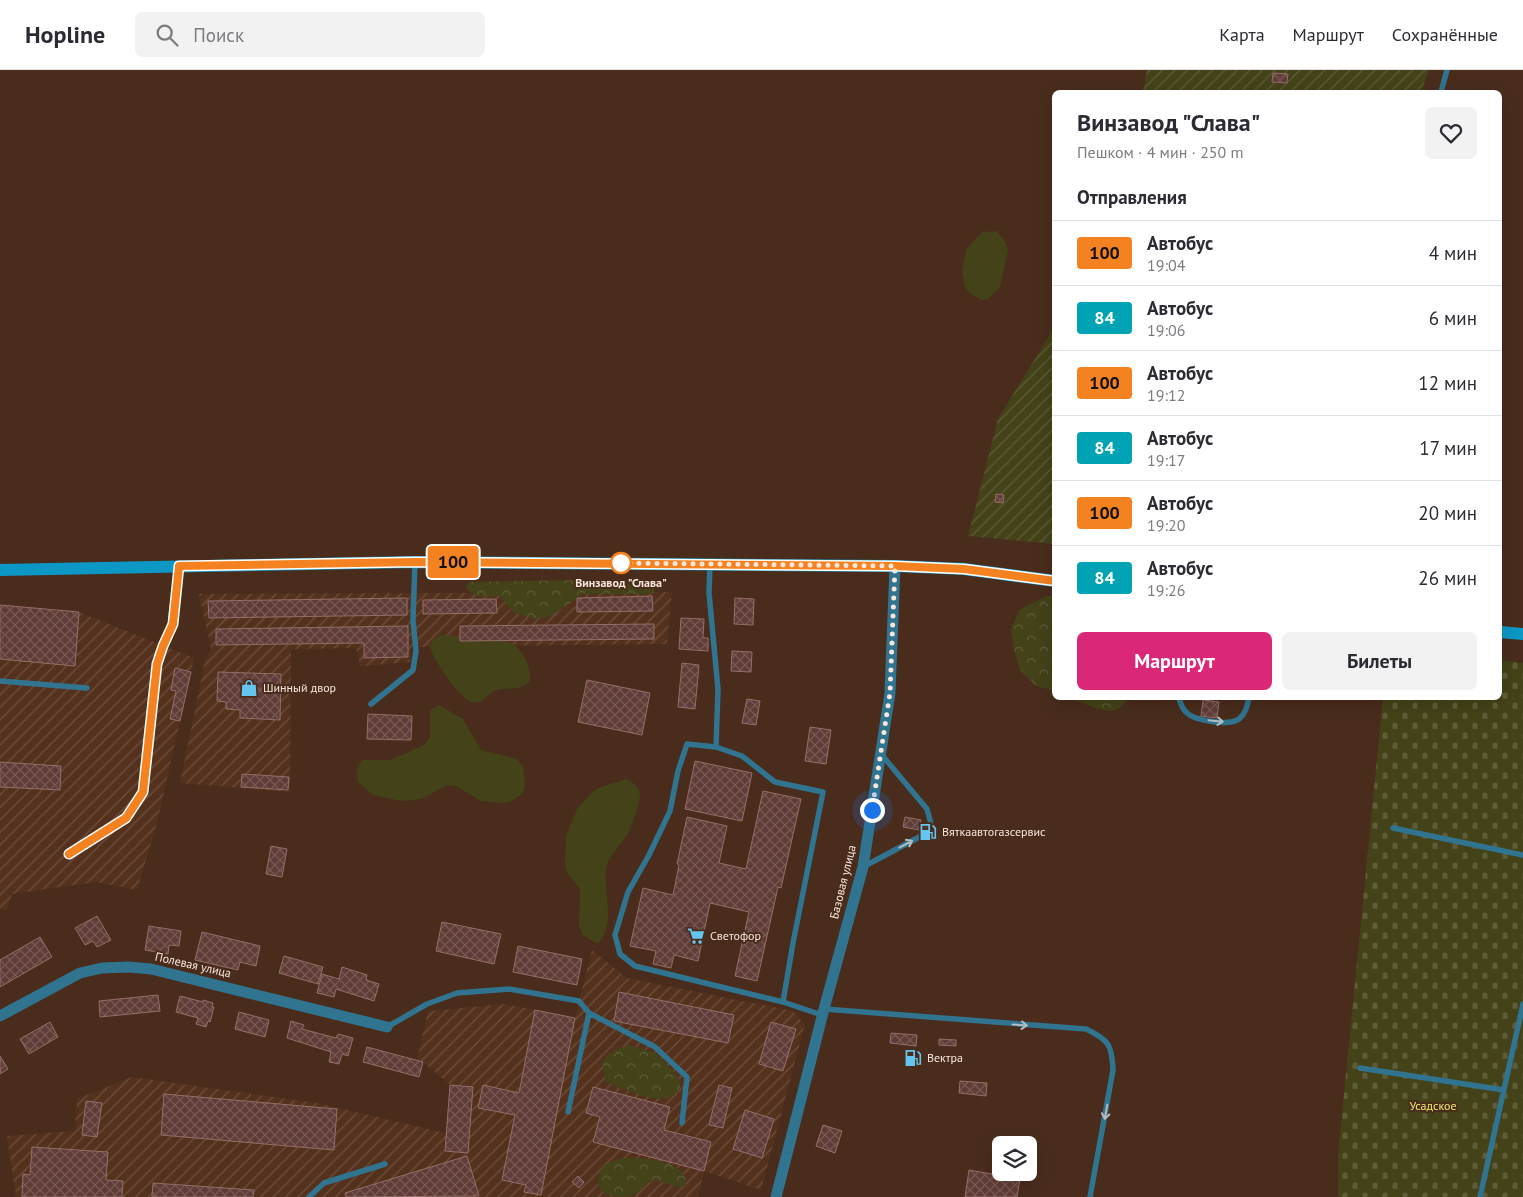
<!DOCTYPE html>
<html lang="ru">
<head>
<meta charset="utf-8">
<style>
	:root { --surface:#fff; --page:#f2f2f3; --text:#2b2b33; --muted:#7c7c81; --line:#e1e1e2; --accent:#db2777 }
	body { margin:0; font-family:"PT Sans",sans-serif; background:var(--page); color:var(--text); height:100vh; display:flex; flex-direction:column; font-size:19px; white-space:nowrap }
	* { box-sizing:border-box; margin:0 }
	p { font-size:16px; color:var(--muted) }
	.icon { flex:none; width:28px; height:28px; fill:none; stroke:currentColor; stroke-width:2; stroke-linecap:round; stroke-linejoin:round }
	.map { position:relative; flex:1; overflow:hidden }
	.details { position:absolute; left:1052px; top:20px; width:450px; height:610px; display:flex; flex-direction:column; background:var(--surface); border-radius:8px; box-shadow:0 5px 20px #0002 }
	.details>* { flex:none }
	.badge { padding:0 10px; border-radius:4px; font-size:18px; line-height:32px }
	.tools { position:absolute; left:992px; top:1066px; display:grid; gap:10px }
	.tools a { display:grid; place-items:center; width:45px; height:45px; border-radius:8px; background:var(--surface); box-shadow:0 5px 20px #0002; font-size:25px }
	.you { position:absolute; width:25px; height:25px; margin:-12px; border:4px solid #fff; border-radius:50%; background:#1a73e8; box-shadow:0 0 0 8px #1a73e833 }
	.map>.badge { position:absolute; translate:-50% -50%; box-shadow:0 0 0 2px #fff }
	h2 { padding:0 25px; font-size:19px; line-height:45px }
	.round { display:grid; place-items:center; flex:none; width:52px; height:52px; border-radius:8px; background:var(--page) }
	.summary { display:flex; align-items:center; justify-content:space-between; height:85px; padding:0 25px }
	h1 { font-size:24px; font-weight:800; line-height:38px }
	.cta { display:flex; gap:10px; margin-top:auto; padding:10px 25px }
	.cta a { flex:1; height:58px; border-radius:8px; background:var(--accent); color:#fff; font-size:20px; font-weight:800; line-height:58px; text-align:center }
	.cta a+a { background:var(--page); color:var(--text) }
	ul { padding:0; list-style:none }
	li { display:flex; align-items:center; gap:15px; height:65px; padding:0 25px; border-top:1px solid var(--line) }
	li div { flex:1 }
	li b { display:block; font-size:19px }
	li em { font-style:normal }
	li .badge { min-width:55px; font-weight:700; text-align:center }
	header { display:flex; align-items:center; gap:30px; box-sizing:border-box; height:70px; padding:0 25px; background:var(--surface); border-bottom:1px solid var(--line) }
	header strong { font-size:24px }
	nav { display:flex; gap:28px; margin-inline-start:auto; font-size:18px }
	.search { width:350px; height:45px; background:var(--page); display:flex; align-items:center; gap:12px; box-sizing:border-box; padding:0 18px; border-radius:8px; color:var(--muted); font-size:19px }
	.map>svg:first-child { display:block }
</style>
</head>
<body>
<header>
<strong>Hopline</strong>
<div class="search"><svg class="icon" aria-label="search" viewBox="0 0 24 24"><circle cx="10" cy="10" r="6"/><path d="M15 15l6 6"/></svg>Поиск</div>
<nav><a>Карта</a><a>Маршрут</a><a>Сохранённые</a></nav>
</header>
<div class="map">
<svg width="1523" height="1127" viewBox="0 0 1523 1127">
	<defs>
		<pattern id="industrial-furrows" width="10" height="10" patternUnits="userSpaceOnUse" patternTransform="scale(1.25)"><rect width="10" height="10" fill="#54311d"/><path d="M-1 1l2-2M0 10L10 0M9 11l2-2" fill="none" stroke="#6d4f3d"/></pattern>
		<pattern id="forest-crowns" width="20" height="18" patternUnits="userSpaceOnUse" patternTransform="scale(1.25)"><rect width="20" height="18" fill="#434218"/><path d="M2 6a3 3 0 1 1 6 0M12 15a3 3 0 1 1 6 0" fill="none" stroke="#5f5d39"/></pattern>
		<pattern id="cemetery-stones" width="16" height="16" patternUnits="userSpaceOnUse" patternTransform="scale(1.25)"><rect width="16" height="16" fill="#434218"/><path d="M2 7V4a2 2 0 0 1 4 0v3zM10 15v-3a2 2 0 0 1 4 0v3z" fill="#5f5d39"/></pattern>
		<pattern id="garden-furrows" width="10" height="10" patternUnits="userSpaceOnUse" patternTransform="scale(1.25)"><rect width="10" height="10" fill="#434218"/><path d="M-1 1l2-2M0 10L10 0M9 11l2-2" fill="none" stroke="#5f5d39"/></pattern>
		<pattern id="building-cross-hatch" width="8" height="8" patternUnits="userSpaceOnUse" patternTransform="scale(1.25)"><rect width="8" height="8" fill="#5f3c37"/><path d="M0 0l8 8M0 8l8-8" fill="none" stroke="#775853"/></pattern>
	</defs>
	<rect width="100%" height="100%" fill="#492c1c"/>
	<path fill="url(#industrial-furrows)" d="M672,522L667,574L411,577L410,592L360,596L356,578L291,579L290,722L180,713L205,591L211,578L199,524Z
		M0,535L79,542L194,588L157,753L137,820L96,812L12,824L7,840L0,839Z
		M592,880L627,908L793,941L805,954L761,1120L704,1101L698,1127H16L7,1066L75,1061L77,1029L132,1007L317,1033L446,1063L450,1015L423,992L417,990L428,941L505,934L575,948Z"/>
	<path fill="#434218" d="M997,161L1006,173L1008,180L1000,217L988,229L981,230L969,223L965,217L962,200L967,178L982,162Z
		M442,565L510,572C524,581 531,595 530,611C519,622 511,617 497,620C488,622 485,633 475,633C461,633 434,590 430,577L434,569Z
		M439,635L463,649L481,680L517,689L523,696L525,714L523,723L510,732L500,733L481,731L456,716L447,715L422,729L401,731L373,725L358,712L357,698L362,690H390L424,675L430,668V640Z
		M626,709C632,712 640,716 640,724C640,734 631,760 625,768C618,779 608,785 606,800C603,825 617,852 598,874L583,865L579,856L580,819L568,804L565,795L566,766L577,739L591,723L598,718Z"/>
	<path fill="url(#forest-crowns)" d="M648,509L657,516L652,524H583L552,546L535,549L513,542L500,526C487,526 473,530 465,516L470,512Z
		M1046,526H1055V621L1036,616L1020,600L1014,580L1011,559L1019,540Z
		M1071,628H1125L1126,630C1116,652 1087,634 1071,628Z
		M628,975L656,983L675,1003L680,1011V1020C661,1040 628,1020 606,1012C598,988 606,983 628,975Z
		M625,1088C642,1088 688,1089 686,1115C675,1122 664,1108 653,1111C643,1114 638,1125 626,1127C613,1127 597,1126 598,1110C599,1106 598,1102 601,1099C606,1092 617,1090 625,1088Z"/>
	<path fill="url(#cemetery-stones)" d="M1500,590L1523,593V1127H1338V1085L1383,628H1500Z"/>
	<path fill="url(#garden-furrows)" d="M1147,0H1429L1421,22H1143Z
		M1055,256V474L968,466L998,349Z"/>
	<path fill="url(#building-cross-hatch)" stroke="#956e68" d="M1273,3L1288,4L1287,13L1272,12Z
		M996,424L1004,425L1003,433L995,432Z
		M652,526L653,541L577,542V528Z
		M407,528V545L209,548L208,531Z
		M735,528L754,529L753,555L734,554Z
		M496,529L497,543L423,544V530Z
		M0,535L79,542L75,596L0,589Z
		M681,548L704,549L703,568H708V581L679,579Z
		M654,554V569L460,571V556Z
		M408,556V587L364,588V573L216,575V559Z
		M732,581L752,582L751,602L731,601Z
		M682,593L699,595L695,639L678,637Z
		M175,598L191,602L180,651L170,649L176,621L171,620Z
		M218,602L281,604L280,650L240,648V640L226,639V632L217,631Z
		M587,610L650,623L642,665L578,652Z
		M747,629L760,631L756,655L742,653Z
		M1203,630L1219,632L1217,648L1201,646Z
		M368,644L412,646L411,670L367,669Z
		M810,657L831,660L826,694L805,691Z
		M695,691L752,703L742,751L685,739Z
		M0,692L61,696L60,720L0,717Z
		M242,704L289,707L288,720L241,717Z
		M763,721L801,729L781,818L778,817L757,911L735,906L749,842L710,833L698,891L674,885L671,898L653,894L656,881L630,876L643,818L673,825L679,795L677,794L687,747L727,756L719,793L746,799Z
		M905,747L921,750L919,760L903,757Z
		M271,776L287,779L282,807L266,804Z
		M97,846L111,870L97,877L93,871L85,875L75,858Z
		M442,852L501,864L494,894L436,881Z
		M149,856L181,861L179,876L169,875L168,884L145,880Z
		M202,862L260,876L256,896L240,892L238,900L195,890Z
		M40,867L52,887L0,917V890Z
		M518,876L582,889L577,915L513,902Z
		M284,886L323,897L318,914L279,903Z
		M342,897L367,905L366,910L379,914L374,931L336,919L334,927L317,923L322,904L339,909Z
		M619,922L734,945L728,973L614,951Z
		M158,925L160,941L100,947L99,931Z
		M180,926L203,932V930L213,933L212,937H214L210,952L208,951L206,957L196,954L198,948L176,942Z
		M535,940L575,948L541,1125L524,1122L526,1115L502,1110L515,1045L478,1038L483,1015L519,1023Z
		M239,942L269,950L265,967L235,959Z
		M291,951L304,955L302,959L336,968L338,964L353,968L348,986L342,984L339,994L329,992L331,982L287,968Z
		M50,952L58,967L29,984L20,969Z
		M771,952L796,959L783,1001L759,994Z
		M891,963L917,965L916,976L890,973Z
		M939,969L956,970V976L939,975Z
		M367,977L423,992L419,1007L363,992Z
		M0,986L8,999L0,1004Z
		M960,1011L987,1013L986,1026L959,1023Z
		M450,1015L473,1017L468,1083L445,1081Z
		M719,1015L732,1018L723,1058L709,1055Z
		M593,1017L670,1037L664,1060L711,1072L704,1101L593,1072L600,1047L586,1043Z
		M164,1024L337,1039L334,1080L161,1065Z
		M86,1031L102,1033L97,1067L82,1065Z
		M745,1040L774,1049L762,1088L733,1079Z
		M823,1055L842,1061L835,1083L816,1076Z
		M32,1077L108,1082L106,1110L123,1111L122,1127H22L23,1104L30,1105Z
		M467,1086L479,1126L346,1127L345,1123Z
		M969,1100L1020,1109L1017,1127H965Z
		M578,1106L584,1112L579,1118L572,1112Z
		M153,1113L254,1120L253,1127H152Z"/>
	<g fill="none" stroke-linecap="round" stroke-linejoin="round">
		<path stroke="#307490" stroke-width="5.5" d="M1441,22L1447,0
			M710,495L709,523L718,619L716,677
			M0,611L87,618
			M1179,628C1180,632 1182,638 1186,642C1194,651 1229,656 1239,649C1246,643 1247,636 1249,628
			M371,634L413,600L416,581L413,550L415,492
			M687,674L716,677L742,686L775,712L823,722L793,873L783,932L635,896L620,884L615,865L628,822L649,785L670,741L678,701Z
			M1393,758L1523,785
			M69,784L126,748L143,722L157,594L163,576L173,555L179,496
			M863,797L923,765L931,754L927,739L881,684
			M783,932L822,945
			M824,939L1086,959C1109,970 1112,975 1113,1000L1090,1127
			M589,943L655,977L687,1007L682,1053
			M387,957L427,934L457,923L509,919L579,931L589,943L568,1042
			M1360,998L1504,1020
			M309,1127L324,1113L385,1094
			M1480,1127L1523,934"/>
		<path stroke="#307490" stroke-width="11" d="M0,946L80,903L102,898L129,897L151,899L387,957
			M776,1127L824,939L863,797L890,623L895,496"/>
		<path stroke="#0d97c4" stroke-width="12" d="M0,500L415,492L895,496L964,499L1055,511
			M1500,562L1523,564"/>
	</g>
	<defs><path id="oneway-shaft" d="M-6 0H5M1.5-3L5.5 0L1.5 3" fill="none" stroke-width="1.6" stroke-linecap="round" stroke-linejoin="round" transform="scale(1.25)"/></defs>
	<g stroke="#b2bdc1">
		<use href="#oneway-shaft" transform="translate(1216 651) rotate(6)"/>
		<use href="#oneway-shaft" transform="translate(906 774) rotate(-28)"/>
		<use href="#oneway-shaft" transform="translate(1020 955) rotate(4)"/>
		<use href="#oneway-shaft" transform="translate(1106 1042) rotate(100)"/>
	</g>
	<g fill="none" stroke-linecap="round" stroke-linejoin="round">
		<g stroke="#fff" stroke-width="11">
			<path id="line" d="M69,784L126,748L143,722L157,594L163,576L173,554L179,496L415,492L895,496L964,499L1055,511"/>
		</g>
		<use href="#line" stroke="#f58220" stroke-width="8"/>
		<path stroke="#f8e5db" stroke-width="5" stroke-dasharray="0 9" d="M621,493L895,496L890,623L872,740"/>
	</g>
	<defs>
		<g id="shop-bare" transform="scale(1.35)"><path d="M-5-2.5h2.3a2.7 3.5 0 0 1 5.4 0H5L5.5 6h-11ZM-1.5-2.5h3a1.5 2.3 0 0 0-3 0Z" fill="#65c5ee" stroke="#492c1c" stroke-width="2.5" paint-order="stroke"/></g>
		<g id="fuel-bare" transform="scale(1.35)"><path d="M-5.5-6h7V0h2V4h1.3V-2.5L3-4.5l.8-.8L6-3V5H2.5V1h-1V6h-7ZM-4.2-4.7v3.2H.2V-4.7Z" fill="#65c5ee" stroke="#492c1c" stroke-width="2.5" paint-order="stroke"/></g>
		<g id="supermarket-bare" transform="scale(1.35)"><path d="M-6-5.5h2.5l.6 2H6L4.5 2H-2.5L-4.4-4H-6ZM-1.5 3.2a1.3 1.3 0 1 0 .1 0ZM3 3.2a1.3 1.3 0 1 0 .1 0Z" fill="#65c5ee" stroke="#492c1c" stroke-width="2.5" paint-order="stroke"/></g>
	</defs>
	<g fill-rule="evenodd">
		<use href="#shop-bare" x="249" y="618"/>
		<use href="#fuel-bare" x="928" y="762"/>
		<use href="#supermarket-bare" x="696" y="866"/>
		<use href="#fuel-bare" x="913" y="988"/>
	</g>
	<circle fill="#fff" stroke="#f58220" stroke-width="2.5" cx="621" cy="493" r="10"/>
	<g text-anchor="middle" stroke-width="4" stroke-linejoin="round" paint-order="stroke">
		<g font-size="12" font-weight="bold" fill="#f8e5db" stroke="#492c1c">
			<text x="621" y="517">Винзавод "Слава"</text>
		</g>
		<g font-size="12" fill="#f8e5db" stroke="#492c1c" text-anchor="start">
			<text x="263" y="622">Шинный двор</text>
			<text x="942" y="766">Вяткаавтогазсервис</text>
			<text x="710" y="870">Светофор</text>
			<text x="927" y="992">Вектра</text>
		</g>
		<g font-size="12" fill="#f8e5db" stroke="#492c1c">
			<text transform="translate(843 812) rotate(-76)" y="4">Базовая улица</text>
			<text transform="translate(193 895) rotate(13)" y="4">Полевая улица</text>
		</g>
		<g font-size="12" fill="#ebea6b" stroke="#492c1c">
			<text x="1433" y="1040">Усадское</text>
		</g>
	</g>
</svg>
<div class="tools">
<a><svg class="icon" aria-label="layers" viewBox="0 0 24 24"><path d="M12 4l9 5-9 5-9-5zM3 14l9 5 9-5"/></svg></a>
</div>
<div class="you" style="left:872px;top:740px"></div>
<b class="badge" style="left:453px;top:492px;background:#f58220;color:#111">100</b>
<section class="details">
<div class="summary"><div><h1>Винзавод &quot;Слава&quot;</h1><p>Пешком · 4 мин · 250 m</p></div><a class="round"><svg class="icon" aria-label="heart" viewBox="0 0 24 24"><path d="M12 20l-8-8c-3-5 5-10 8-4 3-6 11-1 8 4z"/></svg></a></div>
<h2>Отправления</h2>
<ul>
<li><span class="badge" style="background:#f58220;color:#111">100</span><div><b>Автобус</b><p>19:04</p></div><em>4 мин</em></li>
<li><span class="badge" style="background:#00a3b4;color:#fff">84</span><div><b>Автобус</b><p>19:06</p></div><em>6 мин</em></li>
<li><span class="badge" style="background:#f58220;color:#111">100</span><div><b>Автобус</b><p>19:12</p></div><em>12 мин</em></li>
<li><span class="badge" style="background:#00a3b4;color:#fff">84</span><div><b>Автобус</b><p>19:17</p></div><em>17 мин</em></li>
<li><span class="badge" style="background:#f58220;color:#111">100</span><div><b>Автобус</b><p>19:20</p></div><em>20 мин</em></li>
<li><span class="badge" style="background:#00a3b4;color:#fff">84</span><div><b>Автобус</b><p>19:26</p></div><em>26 мин</em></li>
</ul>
<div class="cta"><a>Маршрут</a><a>Билеты</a></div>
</section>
</div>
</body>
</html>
